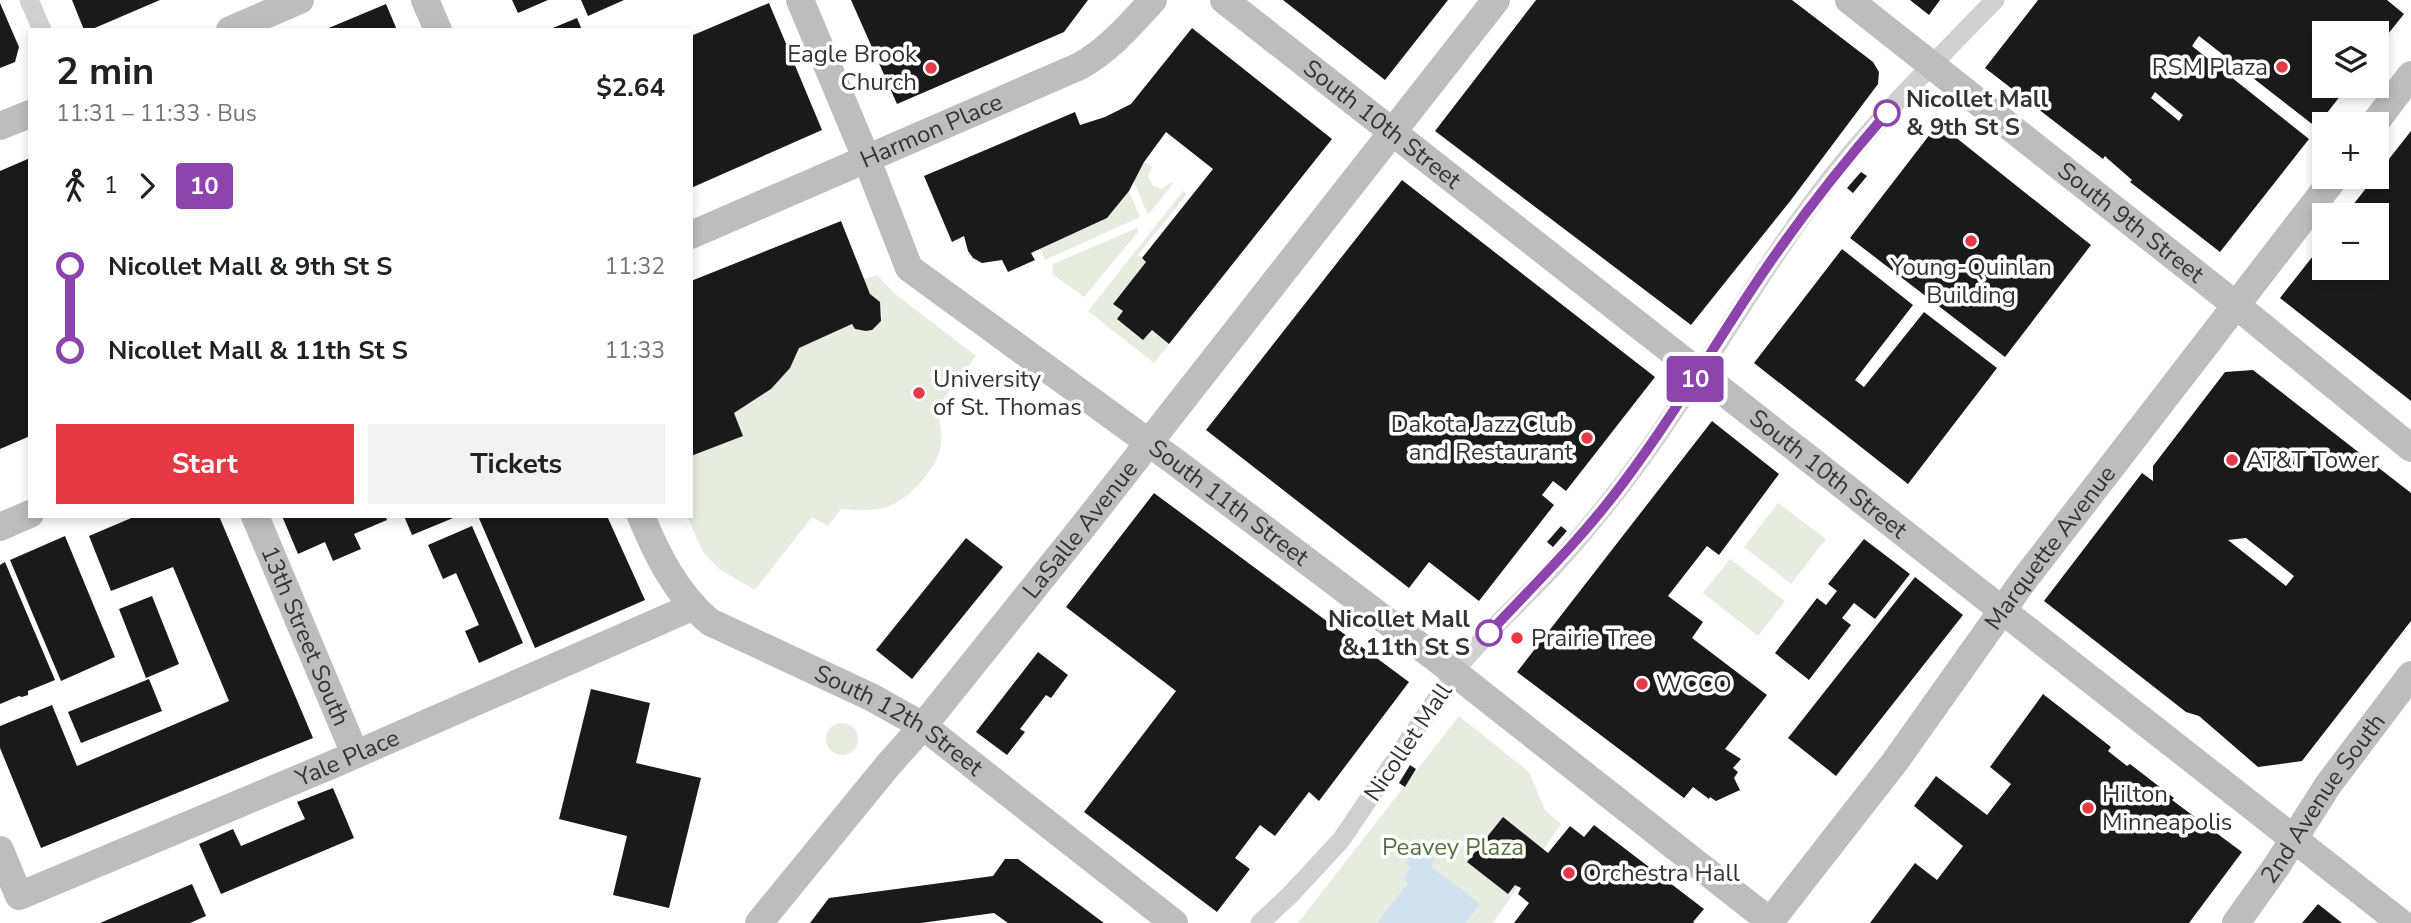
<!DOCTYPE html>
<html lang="en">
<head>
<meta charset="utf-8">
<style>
	:root { --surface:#fff; --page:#f2f2f2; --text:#202124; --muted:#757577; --accent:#e63946 }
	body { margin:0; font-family:"Nunito Sans",sans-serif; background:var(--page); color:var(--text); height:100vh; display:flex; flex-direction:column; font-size:26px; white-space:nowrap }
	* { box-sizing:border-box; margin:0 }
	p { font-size:23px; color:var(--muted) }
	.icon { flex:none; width:38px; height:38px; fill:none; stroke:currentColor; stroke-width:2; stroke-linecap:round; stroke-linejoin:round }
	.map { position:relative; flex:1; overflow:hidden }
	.details { position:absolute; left:28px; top:28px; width:665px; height:490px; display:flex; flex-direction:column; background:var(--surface); border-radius:0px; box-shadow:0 4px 10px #0003 }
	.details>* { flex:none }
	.badge { padding:0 14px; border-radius:5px; font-size:24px; line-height:46px }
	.controls { position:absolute; left:2312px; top:21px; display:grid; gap:14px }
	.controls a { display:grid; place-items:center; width:77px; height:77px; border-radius:0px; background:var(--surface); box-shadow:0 4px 10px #0003; font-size:35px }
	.map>.badge { position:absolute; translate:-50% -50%; box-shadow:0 0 0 4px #fff }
	.legs { display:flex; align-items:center; gap:10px; height:77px; padding:0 28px; font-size:23px }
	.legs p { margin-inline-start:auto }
	.head { display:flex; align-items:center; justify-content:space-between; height:119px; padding:0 28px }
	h1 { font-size:38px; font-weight:700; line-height:52px }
	.primary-button { display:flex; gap:14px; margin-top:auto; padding:14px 28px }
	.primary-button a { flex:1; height:80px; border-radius:0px; background:var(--accent); color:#fff; font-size:28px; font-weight:700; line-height:80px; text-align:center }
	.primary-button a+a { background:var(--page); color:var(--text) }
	ul { padding:0 28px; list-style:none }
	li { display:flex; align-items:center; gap:24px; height:84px; font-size:26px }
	li i { display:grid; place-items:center; width:10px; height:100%; margin:0 9px; background:currentColor }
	li i::after { content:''; width:18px; height:18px; margin:-9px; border:5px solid; border-radius:50%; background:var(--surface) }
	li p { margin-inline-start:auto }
	li:first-child i { background:linear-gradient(#0000 50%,currentColor 0) }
	li:last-child i { background:linear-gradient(currentColor 50%,#0000 0) }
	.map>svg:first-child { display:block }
</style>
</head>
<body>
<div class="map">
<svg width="2411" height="923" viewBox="0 0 2411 923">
	<rect width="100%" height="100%" fill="#fff"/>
	<path fill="#e6ecdf" d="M1117,141L1152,167L1148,177L1153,186L1162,189L1171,182L1173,184L1148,215Z
		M1129,191L1140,217L1045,260L1040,249L1107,218Z
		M1183,191L1187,194L1138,255L1146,262L1113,303L1123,311L1117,319L1143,340L1152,330L1169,344L1154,363L1088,311Z
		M1137,228L1138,232L1084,297L1052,274L1053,264Z
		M877,275L894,293L976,356L938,407C939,420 944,438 940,450C933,474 904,505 879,509C867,511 854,510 841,509L828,526L812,517L755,590L719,569L703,552L687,516H691V456L743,436L734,413C764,393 784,382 799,348L852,324L855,329C863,332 870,332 877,325C888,314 880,304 871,295C868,292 866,285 864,279Z
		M1778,503L1826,539L1791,584L1744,547Z
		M1730,559L1785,601L1758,636L1703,593Z
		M1459,716L1529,772L1545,810L1561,824L1493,923H1298Z
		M826 739a16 16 0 1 1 32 0a16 16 0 1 1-32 0Z"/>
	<path fill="#cfe2ee" d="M1417,846L1435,860L1430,866L1480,904L1465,923H1377L1408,883L1403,878L1411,867L1406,863Z"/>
	<path fill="#1a1a1a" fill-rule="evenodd" d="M72,0H160L90,30H84Z
		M512,0H548L518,13Z
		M581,0H624L588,16Z
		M851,0H1088L1064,32L897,104Z
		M1283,0H1448L1385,80Z
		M1536,0H1792L1873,62L1879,72L1878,84L1791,200L1691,325L1435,131Z
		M1910,0H1940L1929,15Z
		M2038,0H2387L2404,14L2376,49V33H2324V86H2348L2316,127L2199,36L2196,40L2192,46L2309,139L2220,252L2130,182L2132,180L2108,159L2105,156L2103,159L1985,68ZM2155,92L2183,115L2179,121L2151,98Z
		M0,3L19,47L15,62L0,68Z
		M769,3L822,130L691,188V36Z
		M386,4L397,30H324Z
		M577,18L582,30H548Z
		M1192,28L1332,139L1169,344L1152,330L1143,340L1117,319L1123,311L1113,304L1146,262L1142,258L1213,169L1166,132L1144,162L1129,191L1107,218L1031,253L1035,260L1008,272L1002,260L982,263L973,258L968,251L964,236L952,242L924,176L1075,112L1080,125L1105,117L1131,104Z
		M1944,128L2091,245L2005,357L1850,238L1934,129Z
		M2411,131V401L2280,298L2324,242V268H2376V215H2345Z
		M30,158V436L0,449V171Z
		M1861,172L1867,176L1853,193L1847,188Z
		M1402,180L1655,377L1566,491L1553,481L1542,495L1554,505L1479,601L1429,562L1409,588L1206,430Z
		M841,221L870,294L880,302L881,321L872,330L866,331L855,329L852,324L799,348L790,368L771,389L734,413L743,436L691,456V281Z
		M1842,249L1913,305L1855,380L1864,387L1924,312L1997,368L1908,484L1754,363Z
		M2253,370L2411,493V621L2302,761L2258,767L2199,716L2186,712L2044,601L2142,473L2153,481V466L2225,372ZM2246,538L2294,576L2286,586L2228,540Z
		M1712,421L1779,474L1719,555L1707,546L1668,596L1703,622L1692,638L1767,695L1725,749L1741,759L1733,768L1738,772L1734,778L1740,790L1716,801L1710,797L1709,799L1693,787L1684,798L1517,672Z
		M1154,493L1409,682L1319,801L1309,792L1275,836L1260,825L1235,858L1250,869L1217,912L1084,812L1176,691L1066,607Z
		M136,516H219L313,738L41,848L0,748V726L52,705L77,766L229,701L173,567L111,591L89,536Z
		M282,516H385L387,520L354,534L361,549L333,561L325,542L298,554Z
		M404,516H458L412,535Z
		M478,516H607L645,600L535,648Z
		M472,526L523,643L479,663L465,631L479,625L456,573L443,579L428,545Z
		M1561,526L1567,531L1553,547L1547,542Z
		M65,536L115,657L61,681L10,560Z
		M966,538L1003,567L912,679L876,650Z
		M1864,539L1910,574L1875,619L1854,603L1842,618L1851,625L1809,680L1775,653L1817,598L1826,605L1837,591L1828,584Z
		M5,562L55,680L28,691V695L22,697L19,696L0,704V565Z
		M1915,577L1963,615L1836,776L1788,738Z
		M152,596L179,664L146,678L119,609Z
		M1038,652L1068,675L1051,698L1046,695L1020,729L1025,732L1007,755L976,732Z
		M149,679L162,711L81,743L68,712Z
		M591,689L650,703L636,763L701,778L669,908L613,895L627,836L559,819Z
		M2043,694L2111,747L2108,751L2127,766L2130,764L2174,798L2172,800L2242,852L2189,923H1870L1915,863L1937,880L1963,846L1914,806L1936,776L1987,815L2011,784L1990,767Z
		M1410,765L1416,769L1405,787L1399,783Z
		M333,788L354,838L221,894L199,844L233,829L241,846L305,819L297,802Z
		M1503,817L1548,853L1570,826L1584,837L1594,825L1704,909L1693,922L1695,923H1514L1529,903L1518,894L1521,888L1515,885L1508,894L1467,862Z
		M1005,859H1018L1104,923H1008L994,913L921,923H810L829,898L993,876Z
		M192,884L206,916L190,923H100Z
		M2318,904L2342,923H2302Z"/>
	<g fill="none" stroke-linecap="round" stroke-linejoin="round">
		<path stroke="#d0d0d0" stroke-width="19" d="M29,0L42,30
			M1260,923L1290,895L1341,840L1459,666C1485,634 1515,607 1543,578C1571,549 1597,517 1622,485C1697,387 1754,277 1830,179C1880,115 1939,58 1995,0"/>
		<g stroke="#bdbdbd" stroke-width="28">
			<path d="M425,0L438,30"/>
			<path id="s1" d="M800,0L867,160L909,268L1174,461L1437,659L1772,923"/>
			<path id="s2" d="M1224,0L2401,923"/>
			<path id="s3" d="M1849,0L2237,306L2411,448"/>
			<path d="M230,30L300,0"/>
			<path d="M2374,124L2411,75"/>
			<path d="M0,126L30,114"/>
			<path id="s4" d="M691,235L1080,66C1110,49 1130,25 1153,0"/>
			<path id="s5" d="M255,516L355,754"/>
			<path id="s6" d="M641,516C657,555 677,595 710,622L871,697L923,726L1174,923"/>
			<path d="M0,527L30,514"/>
			<path id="s7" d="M0,850L19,896L336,763L692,607"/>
			<path id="s8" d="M759,923L889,764L923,726L1085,524L1496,0"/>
			<path id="s9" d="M1769,923L1894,763L2021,584L2335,177"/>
			<path id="s10" d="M2236,923L2276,867L2328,785L2411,675"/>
		</g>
	</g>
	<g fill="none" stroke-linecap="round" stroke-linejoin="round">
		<g stroke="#fff" stroke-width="16">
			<path id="line-1" d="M1489,633C1535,584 1583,537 1623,483C1670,421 1709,354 1752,289C1793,227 1838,169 1887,113"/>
		</g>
		<use href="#line-1" stroke="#8e44ad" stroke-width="10"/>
	</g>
	<g fill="#e63946" stroke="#fff" stroke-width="2.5">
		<circle cx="2282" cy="67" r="7"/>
		<circle cx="931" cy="68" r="7"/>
		<circle cx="1971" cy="241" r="7"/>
		<circle cx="919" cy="393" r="7"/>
		<circle cx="1587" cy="438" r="7"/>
		<circle cx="2232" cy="460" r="7"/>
		<circle cx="1517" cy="638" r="7"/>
		<circle cx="1642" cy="684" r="7"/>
		<circle cx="2088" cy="808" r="7"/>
		<circle cx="1569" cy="873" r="7"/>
	</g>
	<g fill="#fff" stroke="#8e44ad" stroke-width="3.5">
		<circle cx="1887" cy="113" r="12"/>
		<circle cx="1489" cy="633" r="12"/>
	</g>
	<g text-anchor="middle" stroke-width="7" stroke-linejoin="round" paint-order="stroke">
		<g font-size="24" fill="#333" stroke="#fff" text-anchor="start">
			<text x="917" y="62" text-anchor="end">Eagle Brook<tspan x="917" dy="28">Church</tspan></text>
			<text x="2268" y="75" text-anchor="end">RSM Plaza</text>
			<text x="1971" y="275" text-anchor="middle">Young-Quinlan<tspan x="1971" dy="28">Building</tspan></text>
			<text x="933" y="387">University<tspan x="933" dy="28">of St. Thomas</tspan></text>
			<text x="1573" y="432" text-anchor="end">Dakota Jazz Club<tspan x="1573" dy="28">and Restaurant</tspan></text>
			<text x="2246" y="468">AT&amp;T Tower</text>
			<text x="1531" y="646">Prairie Tree</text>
			<text x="1656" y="692">WCCO</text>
			<text x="2102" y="802">Hilton<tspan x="2102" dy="28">Minneapolis</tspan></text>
			<text x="1583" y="881">Orchestra Hall</text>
		</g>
		<g font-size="24" font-weight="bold" fill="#333" stroke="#fff" text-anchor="start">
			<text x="1906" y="107">Nicollet Mall<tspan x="1906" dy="28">&amp; 9th St S</tspan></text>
			<text x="1470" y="627" text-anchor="end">Nicollet Mall<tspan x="1470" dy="28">&amp; 11th St S</tspan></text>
		</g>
		<g font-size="24" fill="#333" stroke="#fff">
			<text dy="8" stroke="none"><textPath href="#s2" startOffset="201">South 10th Street</textPath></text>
			<text dy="8" stroke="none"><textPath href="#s4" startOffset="262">Harmon Place</textPath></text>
			<text dy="8" stroke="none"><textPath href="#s3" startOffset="359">South 9th Street</textPath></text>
			<text dy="8" stroke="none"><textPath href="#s2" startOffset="768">South 10th Street</textPath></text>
			<text dy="8" stroke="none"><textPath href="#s1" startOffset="686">South 11th Street</textPath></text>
			<text dy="8" stroke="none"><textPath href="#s8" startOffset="508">LaSalle Avenue</textPath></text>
			<text dy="8" stroke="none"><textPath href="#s9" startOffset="469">Marquette Avenue</textPath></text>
			<text dy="8" stroke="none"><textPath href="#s5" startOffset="130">13th Street South</textPath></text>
			<text dy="8" stroke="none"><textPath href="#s6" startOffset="341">South 12th Street</textPath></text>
			<text transform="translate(1408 742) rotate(-56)" y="8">Nicollet Mall</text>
			<text dy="8" stroke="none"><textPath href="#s7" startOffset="406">Yale Place</textPath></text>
			<text dy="8" stroke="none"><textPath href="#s10" startOffset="152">2nd Avenue South</textPath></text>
		</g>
		<g font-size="24" fill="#56703f" stroke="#fff">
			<text x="1453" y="855">Peavey Plaza</text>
		</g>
	</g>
</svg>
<div class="controls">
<a><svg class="icon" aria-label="layers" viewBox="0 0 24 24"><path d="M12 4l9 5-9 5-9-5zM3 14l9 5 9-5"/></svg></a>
<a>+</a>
<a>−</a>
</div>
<b class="badge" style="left:1695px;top:379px;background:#8e44ad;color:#fff">10</b>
<section class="details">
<div class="head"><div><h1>2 min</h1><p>11:31 – 11:33 · Bus</p></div><b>$2.64</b></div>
<div class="legs"><svg class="icon" aria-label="walk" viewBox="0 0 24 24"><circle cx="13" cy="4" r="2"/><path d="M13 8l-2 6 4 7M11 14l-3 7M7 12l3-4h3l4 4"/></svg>1<svg class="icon" aria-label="forward" viewBox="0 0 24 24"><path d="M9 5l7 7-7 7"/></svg><b class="badge" style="background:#8e44ad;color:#fff">10</b></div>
<ul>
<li><i style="color:#8e44ad"></i><b>Nicollet Mall &amp; 9th St S</b><p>11:32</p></li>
<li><i style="color:#8e44ad"></i><b>Nicollet Mall &amp; 11th St S</b><p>11:33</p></li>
</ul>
<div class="primary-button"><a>Start</a><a>Tickets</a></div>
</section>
</div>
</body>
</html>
